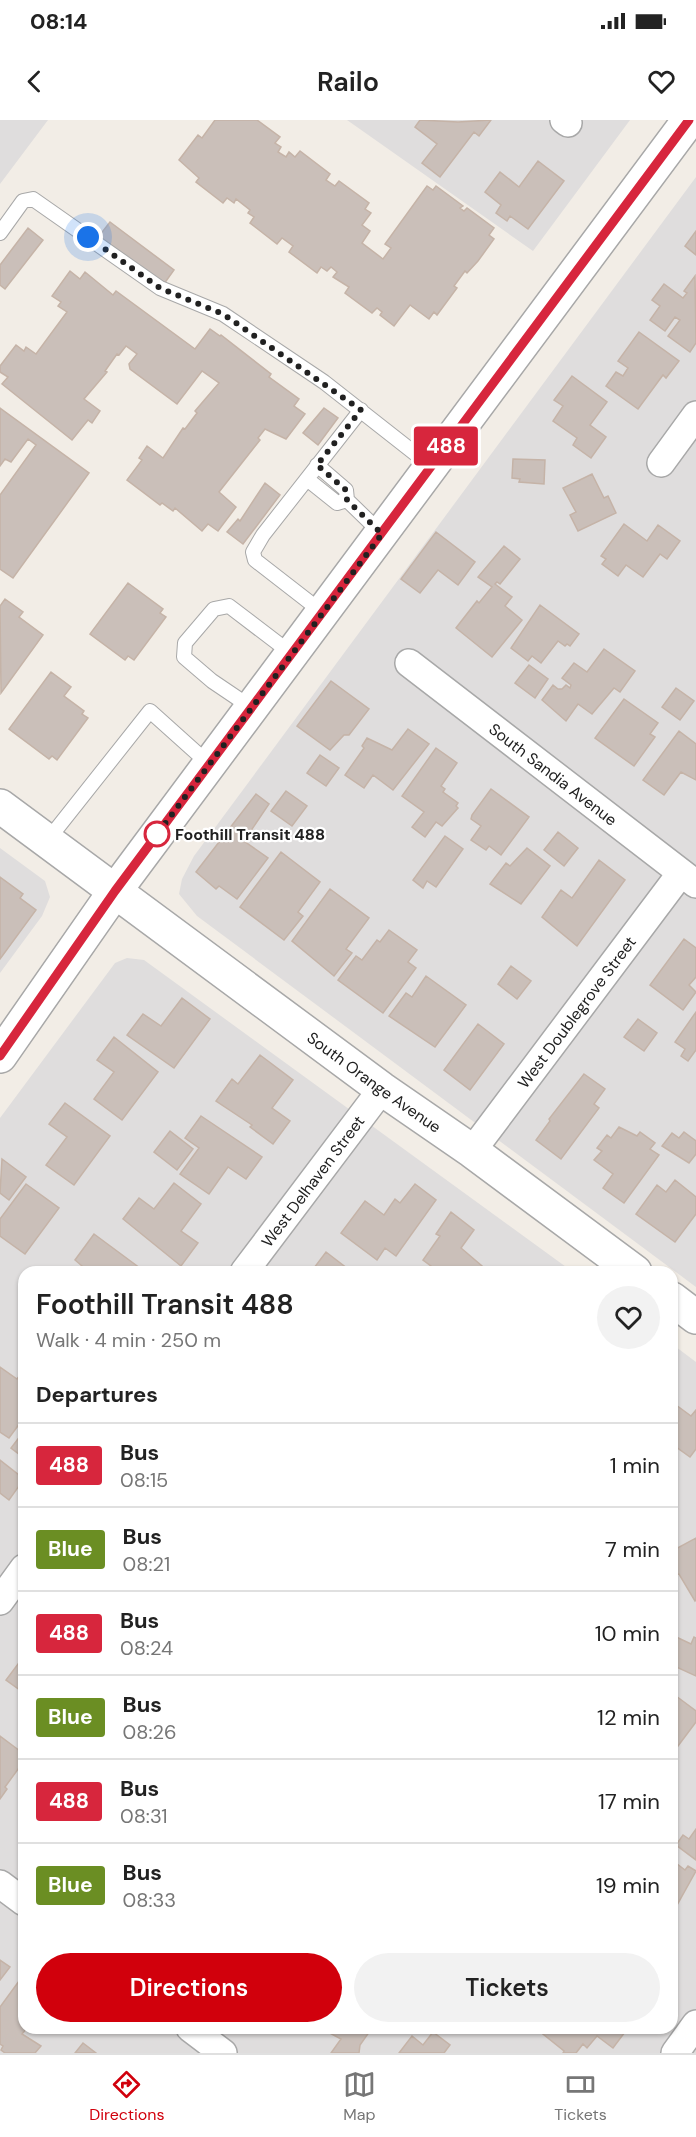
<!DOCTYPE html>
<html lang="en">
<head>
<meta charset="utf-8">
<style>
	:root { --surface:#fff; --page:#f2f2f2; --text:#222; --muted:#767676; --line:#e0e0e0; --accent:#d1000c }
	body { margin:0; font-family:"DM Sans",sans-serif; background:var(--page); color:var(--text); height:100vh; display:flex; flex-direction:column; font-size:22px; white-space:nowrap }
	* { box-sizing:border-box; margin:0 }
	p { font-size:20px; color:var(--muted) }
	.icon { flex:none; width:33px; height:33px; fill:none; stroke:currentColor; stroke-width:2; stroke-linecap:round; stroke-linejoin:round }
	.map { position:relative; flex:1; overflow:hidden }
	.drawer { position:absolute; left:18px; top:1146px; width:660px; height:768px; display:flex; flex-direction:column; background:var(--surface); border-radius:18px; box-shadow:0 2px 4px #0004 }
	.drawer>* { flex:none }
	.badge { padding:0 12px; border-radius:4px; font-size:21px; line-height:39px }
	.you { position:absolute; width:30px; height:30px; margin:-15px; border:4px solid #fff; border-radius:50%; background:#1a73e8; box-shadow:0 0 0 9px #1a73e833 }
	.map>.badge { position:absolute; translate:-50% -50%; box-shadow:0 0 0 3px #fff }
	h2 { padding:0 18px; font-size:22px; line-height:54px }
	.round { display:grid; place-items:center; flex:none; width:63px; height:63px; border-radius:32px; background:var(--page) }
	.head { display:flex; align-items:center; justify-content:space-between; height:102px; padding:0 18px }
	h1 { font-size:28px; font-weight:600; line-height:45px }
	.primary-button { display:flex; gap:12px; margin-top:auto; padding:12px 18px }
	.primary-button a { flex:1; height:69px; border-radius:36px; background:var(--accent); color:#fff; font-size:24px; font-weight:600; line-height:69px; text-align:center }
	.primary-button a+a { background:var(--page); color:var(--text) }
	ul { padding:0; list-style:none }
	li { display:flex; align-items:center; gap:18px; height:84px; padding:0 18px; border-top:2px solid var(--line) }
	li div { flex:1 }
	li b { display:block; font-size:22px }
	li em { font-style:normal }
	li .badge { min-width:66px; font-weight:700; text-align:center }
	.status { display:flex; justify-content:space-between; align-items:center; height:42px; padding:0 30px; background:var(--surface); direction:ltr }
	.status svg { height:16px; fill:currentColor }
	header { display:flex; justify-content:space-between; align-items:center; height:78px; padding:0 18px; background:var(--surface); font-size:27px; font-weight:600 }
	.tabs { display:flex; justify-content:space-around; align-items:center; height:84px; border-top:2px solid var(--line); background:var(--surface); font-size:16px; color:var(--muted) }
	.tabs a { display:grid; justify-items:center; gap:3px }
	.tabs .selected { color:var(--accent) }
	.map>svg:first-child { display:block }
</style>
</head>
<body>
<div class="status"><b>08:14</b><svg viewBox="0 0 49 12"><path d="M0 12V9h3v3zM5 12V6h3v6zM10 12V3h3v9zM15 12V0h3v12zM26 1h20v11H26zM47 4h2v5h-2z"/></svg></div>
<header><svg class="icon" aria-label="back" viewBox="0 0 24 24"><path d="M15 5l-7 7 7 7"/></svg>Railo<svg class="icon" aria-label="heart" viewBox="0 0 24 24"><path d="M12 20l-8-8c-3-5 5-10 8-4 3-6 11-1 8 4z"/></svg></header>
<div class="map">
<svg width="696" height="1933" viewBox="0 0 696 1933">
	<rect width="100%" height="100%" fill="#f2ede6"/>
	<path fill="#dfdddd" d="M0,0H48L0,64Z
		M347,0H630L533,131Z
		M696,57V1167L197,796L179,774L182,759L194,736Z
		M0,728L45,761L50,777L42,796L0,853Z
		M127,838L144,840L573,1152H24V1908H672V1224L696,1242V1933H0V998L115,843Z"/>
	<path fill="#cabfb9" stroke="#c5b3a7" stroke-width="1.5" d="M215,0H257L280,17L275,23L281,27L278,32L286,37L289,32L295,37L300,31L330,54L326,60L335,66L339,61L369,83L365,89L371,93L362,105L370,111L362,123L383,139L391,128L385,124L427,66L433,70L436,66L463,86L460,88L464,91L467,88L494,108L489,115L494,119L478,141L467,153L465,151L454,166L457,168L437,195L434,192L429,199L410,185L394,206L380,195L382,192L377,188L372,193L345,173L349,167L333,157L337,152L331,147L327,151L321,147L317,153L289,132L293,126L282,118L277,124L250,103L254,97L248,93L250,90L236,79L234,83L227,78L223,83L196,62L199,58L179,40L198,15L202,18Z
		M420,0L458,2L491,0L479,16L474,12L440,57L422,43L437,24L415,7Z
		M538,41L564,61L528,109L510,96L507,101L496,93L501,85L485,72L500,52L519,67Z
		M110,102L174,150L164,164L99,116Z
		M28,108L43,120L5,169L0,165V145Z
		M696,111V135L685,126Z
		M70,151L80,159L85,152L113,175L116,171L195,229L210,209L220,216L221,215L271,254L269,257L299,279L294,286L305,294L286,319L265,309L258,318L260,320L219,372L236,387L218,411L208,404L202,411L175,388L173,391L162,383L160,385L127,360L142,340L139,338L147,326L163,338L183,308L185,309L197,293L195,291L219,263L202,251L177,284L130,249L129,244L137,234L126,226L119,235L117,234L105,251L107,252L84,279L100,291L92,303L88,300L72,320L2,264L8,257L0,252V246L16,225L24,231L26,227L36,234L67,192L58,186L61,182L52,176Z
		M695,156L696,223L690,232L668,216L680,200L675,197L665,211L650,200L660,186L652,180L664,164L683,178L687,173L684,171Z
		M639,212L679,241L666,258L663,255L638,289L606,266L616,252L623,256L628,248L618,241Z
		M572,256L607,282L590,305L606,317L591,338L573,325L577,318L553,301L563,286L554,280Z
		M0,288L89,353L13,458L0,449V375L36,325L28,319L11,342L5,339L0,346Z
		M324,288L338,298L318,325L303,313Z
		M513,339L545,340L544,364L519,362L520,359L512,358Z
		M592,354L604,378L608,376L616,393L578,411L570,395L576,392L563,368Z
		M265,363L280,375L243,424L227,412L238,399L240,401Z
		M624,404L647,421L658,405L680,421L667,439L660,434L643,457L626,445L618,456L602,444L606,439L601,436Z
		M436,412L475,442L458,465L438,450L420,473L401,459Z
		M504,426L520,439L500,464L497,462L495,464L512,477L505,486L522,500L492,537L456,508L477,481L479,483L492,467L478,457Z
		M128,463L163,489L160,493L166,497L134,540L128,536L125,540L90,514Z
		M5,479L23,492L19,497L43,515L1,573L0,486Z
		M540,485L579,514L570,526L567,524L565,526L558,521L541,543L532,536L528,541L511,528Z
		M604,529L635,551L620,572L614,568L592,594L578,584L566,601L542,580L553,565L558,569H562L566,565L570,568L571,565L562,558L574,543L587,552Z
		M529,545L548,559L535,578L515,563Z
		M51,552L71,567L64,576L84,591L82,594L88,598L57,640L52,636L49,639L9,609Z
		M331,561L369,589L349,615H344L330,630L297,606Z
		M676,568L694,581L680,600L662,587Z
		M624,579L658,603L650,614L655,617L634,646L595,618Z
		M408,609L429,624L393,670L373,655L364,668L345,655L364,628L362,626L367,618L392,630Z
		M679,611L696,624V660L681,652L664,675L643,660Z
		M436,628L457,643L441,666L445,669L443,672L458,683L456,686L458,688L442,706L436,702L425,717L412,707L424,692L402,676Z
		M320,635L339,648L326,666L307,653Z
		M491,669L529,697L501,735L489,726L486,730L471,720L481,706L471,699L472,695Z
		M286,671L307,686L292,706L271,691Z
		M256,674L269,684L244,721L268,738L237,779L219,766L216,769L196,752Z
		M558,712L578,728L564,746L544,730Z
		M445,716L463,729L436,767L427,761L423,768L413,760Z
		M527,728L550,746L521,784L490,764L506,743L510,746Z
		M281,732L320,762L298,792L303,796L284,820L240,787Z
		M599,740L625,760L577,826L542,797L561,770L572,778Z
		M0,757L23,774L20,778L36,790L0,839Z
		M330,769L369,798L346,829L352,833L334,856L292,821Z
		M389,810L417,830L408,842L416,848L383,893L338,860L356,836L362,840L377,820L380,822Z
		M684,819L696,828V857L689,865L696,872L683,890L650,865Z
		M511,846L531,861L517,879L498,864Z
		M426,856L466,885L435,927L389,896L406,873L412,877Z
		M182,878L210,899L174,948L127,915L143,894L161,906Z
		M696,892V930L688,941L681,936L685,929L675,922Z
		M638,899L657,913L644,931L624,917Z
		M478,904L504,924L470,970L444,950Z
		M114,917L158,952L122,1000L94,979L114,952L97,940Z
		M260,935L293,960L272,988L290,1001L273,1024L250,1007L252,1005L216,981L232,959L238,964Z
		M584,954L605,969L594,984L599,988L561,1039L536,1020L550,1001L549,999Z
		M65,983L110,1016L74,1065L46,1045L67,1017L49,1004Z
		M201,996L262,1037L246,1059L228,1047L209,1074L180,1054L199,1028L185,1018Z
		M619,1007L637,1016L640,1012L655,1023L650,1029L659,1035L624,1083L603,1068L613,1054L594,1040L602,1031L597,1028L607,1015L611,1018Z
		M170,1011L193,1029L177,1050L154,1032Z
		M684,1012L696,1021V1034L689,1043L662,1026L672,1013L679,1018Z
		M2,1039L26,1057L9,1080L0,1073Z
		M675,1060L696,1077V1094L675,1122L636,1094L657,1065L666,1072Z
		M174,1063L201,1084L181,1111L198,1123L181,1146L123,1099L139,1078L154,1089Z
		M26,1064L59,1088L25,1134L0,1116V1099Z
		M415,1064L436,1080L396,1136L385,1128L377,1140L341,1113L365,1081L384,1095L395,1079L400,1083Z
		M451,1092L474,1110L461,1128L482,1146L479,1152H439L423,1140L440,1116L436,1114Z
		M94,1114L144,1151L146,1147L153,1152H89L75,1140Z
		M326,1132L352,1152H311Z
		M0,1247L17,1259L24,1250V1302L20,1303L9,1318L0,1312Z
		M672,1282L691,1296L696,1290V1329L690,1337L672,1324Z
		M24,1311V1338L11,1328Z
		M0,1340L24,1359L9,1380L0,1373Z
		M696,1418V1480L695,1481L679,1454L672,1455V1431Z
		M672,1515L691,1524L694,1517L696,1518V1556L672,1545Z
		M24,1536V1573L6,1560Z
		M672,1573L696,1591V1602L672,1634Z
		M0,1616L24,1634V1641L5,1667L7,1669L0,1679Z
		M696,1709V1740L676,1725L683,1715L689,1719Z
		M672,1740L685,1750L688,1746L696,1751L672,1794Z
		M0,1840L10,1847L0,1860Z
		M22,1857L24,1908H27L22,1914L41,1926L35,1933H5L1,1930L3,1926L0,1924V1887Z
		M327,1908H372L360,1925L359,1933H331L341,1919L328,1912L330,1910Z
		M547,1908H628L613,1928L597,1916L587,1928L583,1924L576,1933H563L564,1931L543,1914Z
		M433,1912L450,1925L444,1933H399L412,1916L423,1925Z
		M83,1923L96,1933H75Z"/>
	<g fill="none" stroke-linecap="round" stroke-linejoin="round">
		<g stroke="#a8a8a8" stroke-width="16">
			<path id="service" d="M0,113L23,81L33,79L160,168L223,194L324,262L431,346
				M307,359L337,383L347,380L346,370L317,345
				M347,380L382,414
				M322,492L255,440L253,432L263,415L361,290
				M252,588L212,561L184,537L185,523L214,489L229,486L292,534
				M47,721L150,591L209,644"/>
		</g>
		<g stroke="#a8a8a8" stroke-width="30">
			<g id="minor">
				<path d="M564,0L568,3"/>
				<path d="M661,343L696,295"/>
				<path id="s1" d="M409,543L696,764"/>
				<path id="s2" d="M472,1031L681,753"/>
				<path id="s3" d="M244,1152L382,969"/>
				<path d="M0,1481L24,1448"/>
				<path d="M0,1764L24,1782"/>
				<path d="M190,1908L223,1933"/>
				<path d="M675,1933L696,1904"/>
			</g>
		</g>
		<g stroke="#a8a8a8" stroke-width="36">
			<g id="tertiary">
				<path id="s4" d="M0,686L382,969L472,1031L635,1152"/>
				<path d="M0,936L115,771L689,0"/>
				<path d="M672,1179L696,1197"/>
			</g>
		</g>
		<use href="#service" stroke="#fff" stroke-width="14"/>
		<use href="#minor" stroke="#fff" stroke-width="27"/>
		<use href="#tertiary" stroke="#fff" stroke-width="33"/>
	</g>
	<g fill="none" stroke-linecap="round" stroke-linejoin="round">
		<g stroke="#fff" stroke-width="14">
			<path id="line" d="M0,936L115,771L689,0"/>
		</g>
		<use href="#line" stroke="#d7263d" stroke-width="9"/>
		<path stroke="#212121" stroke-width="6" stroke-dasharray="0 10.8" d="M88,117L160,168L223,194L361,290L317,345L346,370L347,380L382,414L155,717L157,714"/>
	</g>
	<circle fill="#fff" stroke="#d7263d" stroke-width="3" cx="157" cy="714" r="12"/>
	<g text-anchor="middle" stroke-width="4.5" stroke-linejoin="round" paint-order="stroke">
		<g font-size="16" fill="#212121" stroke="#fff">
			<text dy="6" stroke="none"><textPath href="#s1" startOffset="182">South Sandia Avenue</textPath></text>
			<text dy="6" stroke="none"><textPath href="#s2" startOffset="174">West Doublegrove Street</textPath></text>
			<text dy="6" stroke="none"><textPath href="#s4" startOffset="465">South Orange Avenue</textPath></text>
			<text dy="6" stroke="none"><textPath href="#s3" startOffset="114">West Delhaven Street</textPath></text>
		</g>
		<g font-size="16" font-weight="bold" fill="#212121" stroke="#fff" text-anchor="start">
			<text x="175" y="720">Foothill Transit 488</text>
		</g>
	</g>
</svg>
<div class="you" style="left:88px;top:117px"></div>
<b class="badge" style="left:446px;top:326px;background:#d7263d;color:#fff">488</b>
<section class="drawer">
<div class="head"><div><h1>Foothill Transit 488</h1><p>Walk · 4 min · 250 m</p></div><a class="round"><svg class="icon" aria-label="heart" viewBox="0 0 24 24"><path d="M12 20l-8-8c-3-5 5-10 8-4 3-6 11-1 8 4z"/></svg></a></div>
<h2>Departures</h2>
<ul>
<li><span class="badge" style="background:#d7263d;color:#fff">488</span><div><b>Bus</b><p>08:15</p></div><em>1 min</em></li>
<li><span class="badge" style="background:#6b8e23;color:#fff">Blue</span><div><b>Bus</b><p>08:21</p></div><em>7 min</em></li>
<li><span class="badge" style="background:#d7263d;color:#fff">488</span><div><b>Bus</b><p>08:24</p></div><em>10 min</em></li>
<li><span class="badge" style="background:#6b8e23;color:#fff">Blue</span><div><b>Bus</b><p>08:26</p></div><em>12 min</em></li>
<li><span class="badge" style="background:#d7263d;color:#fff">488</span><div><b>Bus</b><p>08:31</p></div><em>17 min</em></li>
<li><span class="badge" style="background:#6b8e23;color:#fff">Blue</span><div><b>Bus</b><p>08:33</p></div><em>19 min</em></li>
</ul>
<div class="primary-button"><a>Directions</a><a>Tickets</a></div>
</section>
</div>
<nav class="tabs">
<a class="selected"><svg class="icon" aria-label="directions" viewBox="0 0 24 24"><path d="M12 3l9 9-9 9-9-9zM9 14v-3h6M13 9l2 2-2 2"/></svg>Directions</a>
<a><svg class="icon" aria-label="map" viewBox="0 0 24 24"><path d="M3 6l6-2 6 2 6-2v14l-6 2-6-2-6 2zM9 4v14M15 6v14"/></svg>Map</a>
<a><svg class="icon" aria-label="tickets" viewBox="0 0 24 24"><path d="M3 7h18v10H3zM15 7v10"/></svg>Tickets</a>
</nav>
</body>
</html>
